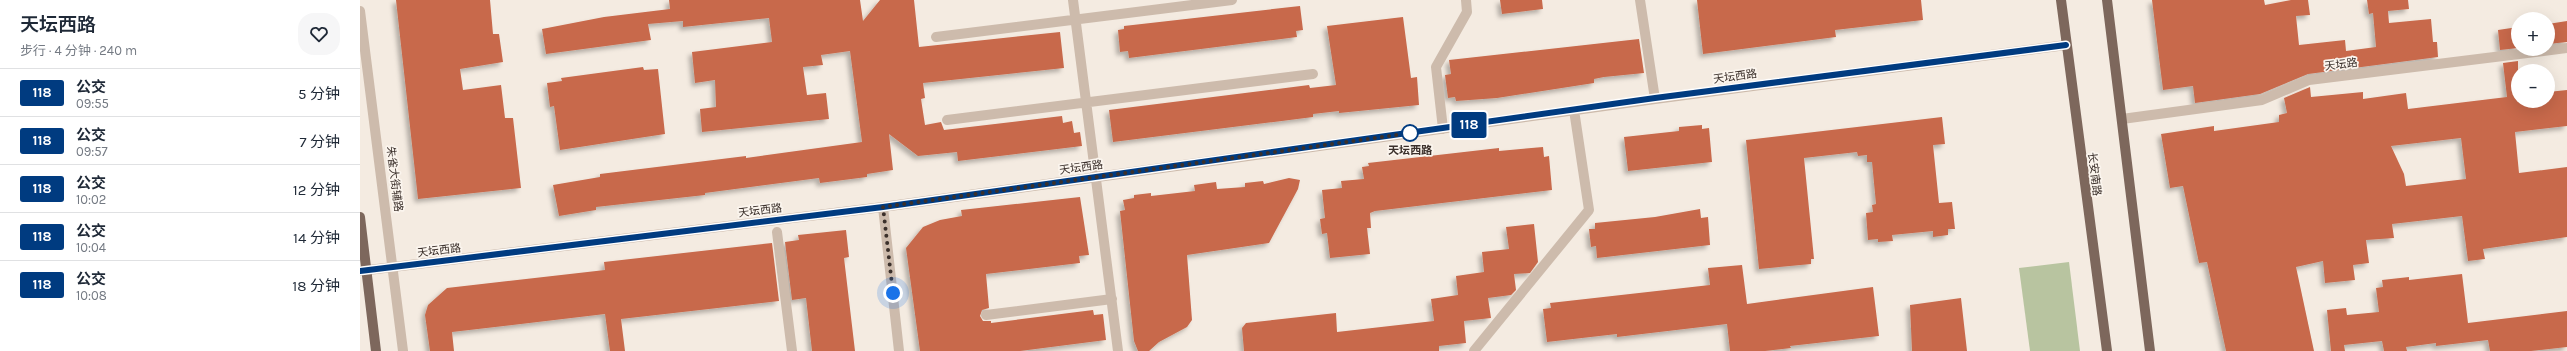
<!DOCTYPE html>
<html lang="zh">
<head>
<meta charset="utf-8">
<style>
	:root { --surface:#fff; --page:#f6f6f7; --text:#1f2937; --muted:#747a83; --line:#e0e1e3 }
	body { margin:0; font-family:Karla,"Noto Sans SC",sans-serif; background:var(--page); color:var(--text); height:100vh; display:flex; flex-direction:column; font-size:15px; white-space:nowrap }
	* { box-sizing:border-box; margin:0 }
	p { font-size:13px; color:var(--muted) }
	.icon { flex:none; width:22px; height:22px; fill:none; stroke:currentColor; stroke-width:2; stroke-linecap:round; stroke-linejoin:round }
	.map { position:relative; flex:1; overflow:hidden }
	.side { display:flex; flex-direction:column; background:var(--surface); width:360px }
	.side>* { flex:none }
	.badge { padding:0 8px; border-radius:3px; font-size:14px; line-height:26px }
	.tools { position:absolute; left:2151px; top:12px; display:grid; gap:8px }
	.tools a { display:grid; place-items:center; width:44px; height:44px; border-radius:50%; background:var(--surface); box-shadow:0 4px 16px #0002; font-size:20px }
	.you { position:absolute; width:20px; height:20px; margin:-10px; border:3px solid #fff; border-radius:50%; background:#1a73e8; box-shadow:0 0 0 6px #1a73e833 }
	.map>.badge { position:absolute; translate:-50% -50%; box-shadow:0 0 0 2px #fff }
	.round { display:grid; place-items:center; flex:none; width:42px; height:42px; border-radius:16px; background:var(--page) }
	.summary { display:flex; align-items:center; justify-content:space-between; height:68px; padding:0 20px }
	h1 { font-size:19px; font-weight:600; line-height:30px }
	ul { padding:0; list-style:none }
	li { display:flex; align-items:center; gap:12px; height:48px; padding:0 20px; border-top:1px solid var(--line) }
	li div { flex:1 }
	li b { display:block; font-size:15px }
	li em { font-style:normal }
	li .badge { min-width:44px; font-weight:700; text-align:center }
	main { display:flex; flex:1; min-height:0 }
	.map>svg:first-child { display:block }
</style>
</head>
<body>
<main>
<section class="side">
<div class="summary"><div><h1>天坛西路</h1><p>步行 · 4 分钟 · 240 m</p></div><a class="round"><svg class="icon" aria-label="heart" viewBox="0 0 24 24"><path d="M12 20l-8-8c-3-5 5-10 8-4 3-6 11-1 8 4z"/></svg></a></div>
<ul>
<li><span class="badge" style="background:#003b80;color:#fff">118</span><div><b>公交</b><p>09:55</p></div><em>5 分钟</em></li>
<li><span class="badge" style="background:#003b80;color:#fff">118</span><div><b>公交</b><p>09:57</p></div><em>7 分钟</em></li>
<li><span class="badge" style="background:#003b80;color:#fff">118</span><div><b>公交</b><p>10:02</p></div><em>12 分钟</em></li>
<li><span class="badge" style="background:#003b80;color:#fff">118</span><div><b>公交</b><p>10:04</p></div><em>14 分钟</em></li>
<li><span class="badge" style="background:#003b80;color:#fff">118</span><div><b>公交</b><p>10:08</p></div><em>18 分钟</em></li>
</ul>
</section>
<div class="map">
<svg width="2207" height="351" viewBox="0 0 2207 351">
	<defs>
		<filter id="shadow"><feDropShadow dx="-3.5" dy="3.5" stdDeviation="2" flood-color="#0004"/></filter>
	</defs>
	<rect width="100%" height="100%" fill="#f4ebe1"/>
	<path fill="#b8c4a0" d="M1709,262L1720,351H1670L1659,268Z"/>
	<path fill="#c8694b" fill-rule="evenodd" filter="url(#shadow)" d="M36,0H130L133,34H139L143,62L100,69L103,90L141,85L145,118H153L161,188L58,199Z
		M309,0H500L503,21L520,0H554L559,47L700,32L704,68L563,83L565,98L561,99L565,125L581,122L584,130L702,116L703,123L712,121L714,133L720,132L722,146L598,161L597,152L558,156L529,134L533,170L507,174V177L460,183L459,178L345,193V195L236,207V210L199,216L193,185L240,177V174L386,156V158L502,142L490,51L461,55L463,65L443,67L447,95L466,93L469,119L342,132L340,109L356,107L355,80L335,83L332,52L412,42L409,18L323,27V21L288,24L291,40L186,54L182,29L244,17L310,9Z
		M1140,0H1182L1183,9L1142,14Z
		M1337,0H1561L1563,20L1475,30L1476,37L1343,54Z
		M1792,0H1904L1905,5L1931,0H1948L1950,15L1936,16L1939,45L1985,40L1986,51L2016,47L2013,13L2009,14L2007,0H2048L2049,9L2028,11L2029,23L2071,19L2073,42H2077L2078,57L1948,74L1900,94L1835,103L1833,86L1803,90Z
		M940,6L943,30L936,31L937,37L769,58L768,51L760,52L758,30L764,29V26Z
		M1043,17L1051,78L1057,77L1059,105L979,113V111L953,114V117L753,142L749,110L949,85L950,88L976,85L967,26Z
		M2207,21V42L2188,44V24Z
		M2158,27V48L2140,50L2138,30Z
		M1279,39L1284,73L1244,77L1234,79V83L1137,98L1096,101L1095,97L1088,98L1085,75L1091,74L1089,60Z
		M2158,61V101H2188V92L2207,90V126L2155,132L2159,173L2207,167V237L2123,249L2125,259L2108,261L2102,216L2032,224L2034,238L2006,240L2009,263L1993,265L1995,280L1965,283L1963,261L1936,267L1954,351H1866L1847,262L1839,263L1823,186L1810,188L1801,134L1854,126V131L1919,122V115L1927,113L1924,98L1950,87L1951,97L2003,92V99L2046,93L2048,109L2147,97L2143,63ZM2101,138L2106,179L2046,186L2044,174L2031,146Z
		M283,67L284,70L298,69L305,134L200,150L194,106L190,107L187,83L202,81L201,78Z
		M1582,117L1585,144L1573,145L1579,203L1592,202L1595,229H1588V235L1573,237V231L1532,235L1533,241L1518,242V239L1508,240L1506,213L1513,212L1512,205L1516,204L1512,162H1507V155L1498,156L1497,152L1444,158L1454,259H1451V264L1399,269L1386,140Z
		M1342,125V129L1349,128L1352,162L1268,171L1264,137L1319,131V127Z
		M1183,147L1184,157L1189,156L1192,190L1015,211L1010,213L1011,228H1007L1010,254L970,258L967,233L962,234L960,219L965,218L962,190L982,188L981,181L1004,179L1002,167L1009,166L1008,163L1139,148V151Z
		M929,178L940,180L938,189L909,243L827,255L832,320L827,327L799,342L789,351H778L774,341L760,211L765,210L763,200L774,198V195L791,193V196L835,191L834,185L856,182L857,189L885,187V183L903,181L904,184Z
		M720,197L729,255L719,256L720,263L626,274L629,308L622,310L620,316L623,321H631V323L733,310L734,315L743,314L746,340L660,351H560L546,248L563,227L580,220L602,216L601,210Z
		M1340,209L1341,218L1348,217L1350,245L1237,258L1236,246L1231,247L1229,229H1235V223L1295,217Z
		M1174,224L1178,262L1170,273L1154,274L1156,290L1151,295L1128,298L1131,318L1104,321L1106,343L1079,346V351H884L882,328L886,323L976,313L977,332L1074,321L1071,299L1098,295L1096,276L1124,272L1122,252L1149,249L1146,227Z
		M486,230L489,257L484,258L495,351H452L446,298L432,300L425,242L439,240L438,235Z
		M412,243L419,301L261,319L265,351H250L245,314L92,332L94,351H70L65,315L68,305L87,288L245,270L244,262Z
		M1382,265L1387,304L1513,287L1519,336L1430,346L1431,348L1405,351H1370L1367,324L1257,337V334L1187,342L1183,309L1191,308L1190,303L1350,285L1348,268Z
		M2102,274L2108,323L2207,311V347L2171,351H2130L2128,340L2076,346V343L2046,347L2047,351H2024L2022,341L1984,345L1985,351H1971L1967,310L1986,308L1987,315L2019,312L2016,288L2023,287L2022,280L2049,277V280Z
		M1601,298L1607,351H1552L1550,305Z"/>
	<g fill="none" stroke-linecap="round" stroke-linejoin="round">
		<path stroke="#cdbbac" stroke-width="10" d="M713,0L758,351
			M1280,0L1295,99
			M0,11L43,351
			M576,37L872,0
			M1762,119L1902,100L1949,80L2207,48
			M587,120L953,74
			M1083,129L1076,67L1107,12L1106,0
			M523,207L539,351
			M417,232L432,351
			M0,271L523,207L1295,99L1706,45
			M626,315L752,299
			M1114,351L1229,210L1214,110"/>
		<path stroke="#7d675c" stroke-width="10" d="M1701,0L1747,351
			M1747,0L1790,351
			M0,217L16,351"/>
	</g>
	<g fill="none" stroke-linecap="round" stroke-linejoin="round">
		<g stroke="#fff" stroke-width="9">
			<path id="line" d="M0,271L523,207L1295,98L1706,45"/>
		</g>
		<use href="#line" stroke="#003b80" stroke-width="6"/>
		<path stroke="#3b302b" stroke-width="4" stroke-dasharray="0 7.2" d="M533,293L523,207L1050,133"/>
	</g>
	<circle fill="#fff" stroke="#003b80" stroke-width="2" cx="1050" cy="133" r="8"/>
	<g text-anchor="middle" stroke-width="3.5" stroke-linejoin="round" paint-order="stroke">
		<g font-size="11" fill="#3b302b" stroke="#fbf5ee">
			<text transform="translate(1981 64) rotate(-7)" y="4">天坛路</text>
			<text transform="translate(1375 76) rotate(-8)" y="4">天坛西路</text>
			<text transform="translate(721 167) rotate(-8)" y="4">天坛西路</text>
			<text transform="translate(1735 174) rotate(83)" y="4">长安南路</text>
			<text transform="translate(35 179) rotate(83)" y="4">朱雀大街辅路</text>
			<text transform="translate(400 210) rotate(-7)" y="4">天坛西路</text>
			<text transform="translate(79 250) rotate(-7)" y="4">天坛西路</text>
		</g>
		<g font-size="11" font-weight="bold" fill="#3b302b" stroke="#fbf5ee">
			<text x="1050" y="154">天坛西路</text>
		</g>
	</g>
</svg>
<div class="tools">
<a>+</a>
<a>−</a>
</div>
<div class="you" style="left:533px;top:293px"></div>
<b class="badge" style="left:1109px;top:125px;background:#003b80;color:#fff">118</b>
</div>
</main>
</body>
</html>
